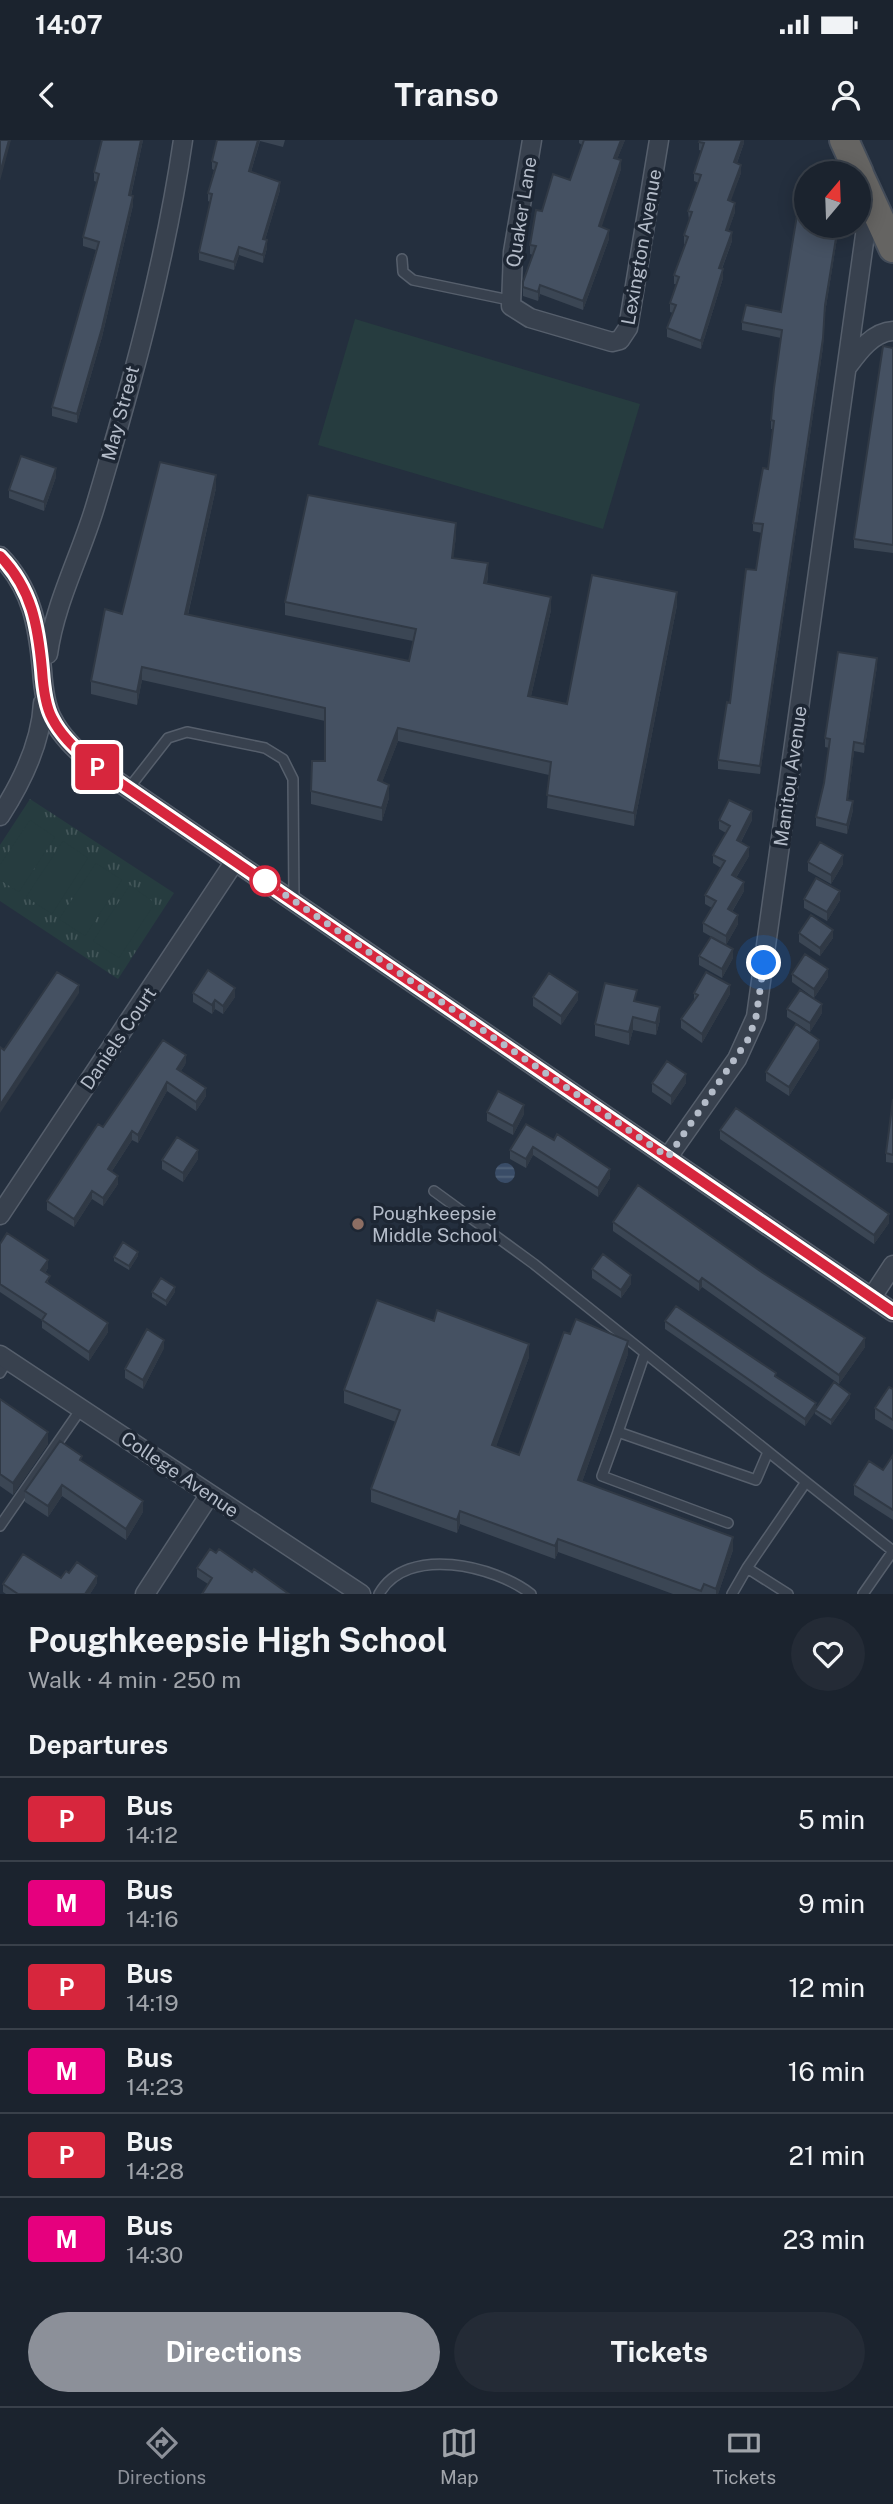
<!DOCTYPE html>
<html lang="en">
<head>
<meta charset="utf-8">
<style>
	:root { --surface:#1b232e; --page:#242b36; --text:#f1f3f6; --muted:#a0a4aa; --line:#39404a; --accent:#8c9099 }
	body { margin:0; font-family:"Public Sans",sans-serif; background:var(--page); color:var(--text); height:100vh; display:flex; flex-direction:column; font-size:26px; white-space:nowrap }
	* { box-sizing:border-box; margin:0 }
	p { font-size:23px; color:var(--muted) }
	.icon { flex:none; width:38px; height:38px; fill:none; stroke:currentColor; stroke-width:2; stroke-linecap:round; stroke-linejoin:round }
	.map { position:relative; height:1454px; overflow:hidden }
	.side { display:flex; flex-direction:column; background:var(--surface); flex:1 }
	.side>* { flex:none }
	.badge { padding:0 14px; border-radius:5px; font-size:24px; line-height:46px }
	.needle { width:46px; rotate:19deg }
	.fabs { position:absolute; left:794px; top:21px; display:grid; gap:14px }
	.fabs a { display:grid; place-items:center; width:77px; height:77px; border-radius:50%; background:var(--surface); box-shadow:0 4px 18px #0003,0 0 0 2px var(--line); font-size:35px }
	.you { position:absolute; width:35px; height:35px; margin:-18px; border:5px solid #fff; border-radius:50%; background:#1a73e8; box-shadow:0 0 0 10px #1a73e833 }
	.map>.badge { position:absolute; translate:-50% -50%; box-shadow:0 0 0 4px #fff }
	h2 { padding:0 28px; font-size:26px; line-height:63px }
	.round { display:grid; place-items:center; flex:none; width:74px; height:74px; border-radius:37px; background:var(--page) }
	.summary { display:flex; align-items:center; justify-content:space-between; height:119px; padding:0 28px }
	h1 { font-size:33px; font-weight:700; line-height:52px }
	.button { display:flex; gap:14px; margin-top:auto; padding:14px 28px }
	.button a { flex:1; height:80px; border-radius:42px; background:var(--accent); color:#fff; font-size:28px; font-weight:700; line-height:80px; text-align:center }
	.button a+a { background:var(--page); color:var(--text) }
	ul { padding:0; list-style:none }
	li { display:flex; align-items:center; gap:21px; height:84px; padding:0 28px; border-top:2px solid var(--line) }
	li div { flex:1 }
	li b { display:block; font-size:26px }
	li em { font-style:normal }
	li .badge { min-width:77px; font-weight:700; text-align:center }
	.status { display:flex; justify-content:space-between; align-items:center; height:49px; padding:0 35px; background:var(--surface); direction:ltr }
	.status svg { height:19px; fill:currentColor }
	header { display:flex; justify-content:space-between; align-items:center; height:91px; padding:0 28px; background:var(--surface); font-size:32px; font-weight:700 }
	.tab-bar { display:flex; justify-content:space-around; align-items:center; height:98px; border-top:2px solid var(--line); background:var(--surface); font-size:19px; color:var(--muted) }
	.tab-bar a { display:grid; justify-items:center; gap:4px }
	.tab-bar .current { color:var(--accent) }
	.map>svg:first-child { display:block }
</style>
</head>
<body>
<div class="status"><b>14:07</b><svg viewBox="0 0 49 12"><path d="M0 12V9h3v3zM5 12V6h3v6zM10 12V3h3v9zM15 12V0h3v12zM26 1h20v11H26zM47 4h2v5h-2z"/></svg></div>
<header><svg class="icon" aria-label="back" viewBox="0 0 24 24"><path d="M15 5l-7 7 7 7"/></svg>Transo<svg class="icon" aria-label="person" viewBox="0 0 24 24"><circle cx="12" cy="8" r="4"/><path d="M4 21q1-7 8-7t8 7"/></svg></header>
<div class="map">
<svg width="893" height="1454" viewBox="0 0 893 1454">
	<defs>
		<pattern id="grass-tufts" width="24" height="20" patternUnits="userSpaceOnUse" patternTransform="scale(1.75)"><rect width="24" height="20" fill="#263c3f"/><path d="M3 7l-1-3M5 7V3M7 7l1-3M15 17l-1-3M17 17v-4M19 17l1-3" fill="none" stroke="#435659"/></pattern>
		<pattern id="water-rules" width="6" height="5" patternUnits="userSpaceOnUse" patternTransform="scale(1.75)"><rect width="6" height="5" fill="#394c67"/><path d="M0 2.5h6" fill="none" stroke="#53647b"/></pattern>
	</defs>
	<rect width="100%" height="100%" fill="#242f3e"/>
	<path fill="url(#grass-tufts)" d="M30,659L174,753L118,839L0,761V705Z"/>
	<path fill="#263c3f" d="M355,179L640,264L603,389L318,305Z
		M30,680L55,697L19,752L0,740V725Z
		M63,701L88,718L52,774L26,757Z
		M96,723L122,740L85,796L59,779Z
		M130,745L155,763L119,818L93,801Z"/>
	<path fill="url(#water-rules)" d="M495 1033a10 10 0 1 1 20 0a10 10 0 1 1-20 0Z"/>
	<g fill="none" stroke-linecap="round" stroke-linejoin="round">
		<g stroke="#565f6c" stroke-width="12">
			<path id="service" d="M402,119L403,132L413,140L509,160
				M129,648L168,598L187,592L265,608L283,619L293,639L294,761
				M434,1051L534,1124L806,1342
				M645,1213L618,1292L756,1340L768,1312
				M0,1233L8,1220
				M618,1292L602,1336L728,1383
				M0,1386L81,1269
				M379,1454C407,1404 495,1426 531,1454
				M732,1454L747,1428
				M788,1454L747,1428L806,1342L893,1411L863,1454"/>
		</g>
		<g stroke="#565f6c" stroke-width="21">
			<path id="minor" d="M532,0L513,112L511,166L530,178L612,202L620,200L628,188L659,0
				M848,226C859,211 873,192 893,191
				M0,416C32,449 38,486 42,530C43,545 45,565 52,578C61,596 76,610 91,623L893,1172
				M48,514C55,463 80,417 95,367C131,247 165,124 183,0
				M0,676C22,642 41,604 43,563
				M668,1017L737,919L756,877L865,95L867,57
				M0,1075L235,721
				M872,1157L893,1125
				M0,1215L361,1454
				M145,1454L210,1354"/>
		</g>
		<g stroke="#434c59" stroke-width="32">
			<path id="trunk" d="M844,0L859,33
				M859,34L893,108"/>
		</g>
		<use href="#service" stroke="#38414e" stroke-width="9"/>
		<use href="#minor" stroke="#38414e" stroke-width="18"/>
		<use href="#trunk" stroke="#656462" stroke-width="28"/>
	</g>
	<path fill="#3b4654" d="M143,0L131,56L133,65L102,197L77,283L52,276V267L96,110L83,106V97L97,42L94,41V32Z
		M217,0H285L283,7L260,1L251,32L280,50L265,100L267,108L263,123L239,115L234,130L199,120V112L210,62L208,61V53L214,30L212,29V21Z
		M579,0H625L617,19L621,29L601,87L609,99L583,170L540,154L538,161L523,156V142L533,115L530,114V105L542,71L570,40L582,5L579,3Z
		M744,0V3L737,23L741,33L730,61L735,72L728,91L732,101L722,129L723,138L701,209L667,197V188L673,173L670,172V163L676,144H674V135L685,104H684V95L689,80L688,71L699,43L694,41V33L702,11L699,10V2Z
		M807,86H839L825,173L823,207L760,634L718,629V620L756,430L762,393L753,391V383L768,329L773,289H771V280L781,198L742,190V182L781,172Z
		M893,208V413L854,408V399Z
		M56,337L44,371L9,358V350Z
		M216,348L188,475L409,521L413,501L285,475V462L456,396L453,418L488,436L487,443L551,470L531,556L567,564L677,465L634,686L547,668L549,635L398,601L382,642L389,658L382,681L311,664V651L325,621V581L142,540L137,565L91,554V541L122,474Z
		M877,526L864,613L854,611L848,660L853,670L847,694L816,686V677L824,643L829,608L825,607V598Z
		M719,680H752L741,702L749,716L736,738L744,751L732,772L738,784L726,805L703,792V783L712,768L705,764V755L721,728L713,723V715L726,693L719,689Z
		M808,722L843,724L831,744L808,731Z
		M804,759L840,760L827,781L804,768Z
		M799,793L833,798L820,816L799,802Z
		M699,816L733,818L722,838L699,825Z
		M792,834L828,837L814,858L792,842Z
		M193,853L235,857L223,874L215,869L212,874L193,862Z
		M694,853L730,854L702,903L681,888V879L694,860Z
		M533,857L578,860L561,885L533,866Z
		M637,861L660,880L656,895L633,890L629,905L595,896V884Z
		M787,869L822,873L810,892L787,877Z
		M819,908L789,956L766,941V932Z
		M186,923L181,931L206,956L196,971L167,951L138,1003L132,1000L112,1031L118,1044L103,1066L92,1059L74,1087L47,1070V1061Z
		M652,943H686L671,965L652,952Z
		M893,959V1023L886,1022V1013Z
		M487,972L524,974L513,995L487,981Z
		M526,984L610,1038L598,1057L533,1015L526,1028L510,1019V1010Z
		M720,990L889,1083L874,1104L720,999Z
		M198,1019L183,1042L162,1029V1020Z
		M613,1082L865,1207L839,1244L702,1147L699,1151L613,1091Z
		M0,1104L48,1128L45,1133L49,1144L108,1192L89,1221L42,1188V1180L0,1152Z
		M138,1116L129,1130L114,1121V1117Z
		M592,1129L631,1144L621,1158L592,1138Z
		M152,1152H175L166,1166L152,1157Z
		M665,1181L776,1236L816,1270L850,1258L831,1285L815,1274V1271L805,1286L665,1189Z
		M164,1208L143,1249L125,1238V1229Z
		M628,1214L582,1342L733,1410L718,1454H673L558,1412L555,1419L460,1384L457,1393L371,1362V1349L396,1282L344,1263V1250L529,1217L496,1306L519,1315Z
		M893,1249V1290L875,1279V1268Z
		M0,1259L48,1304L13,1355L0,1346Z
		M893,1315V1380L854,1355V1345L883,1330Z
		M82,1321L143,1372L126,1400L62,1356L48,1377L25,1362V1351Z
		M216,1413L252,1432L208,1444L197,1437V1428Z
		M69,1433L97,1443L90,1454H6L3,1452V1444L61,1438Z"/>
	<path fill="#303945" d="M9,0H11L0,41V33Z
		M141,0H143L129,64V55Z
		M258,0H260L249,39V31Z
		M621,0H625L614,27V18Z
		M742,0H744V3L734,31V22Z
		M621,20V29L599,95V86Z
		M741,25V33L728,69V60Z
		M280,42V50L263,107V99Z
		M133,56V65L102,197L77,283V274Z
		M735,63V72L726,98V90Z
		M838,86H839L825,173L823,207L760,634V626L825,165Z
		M609,90V99L583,170V161Z
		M732,92V101L719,136V128Z
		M267,100V108L263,123V115Z
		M239,107V115L234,130V122Z
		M723,129V138L701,209V201Z
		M540,145V154L538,161V152Z
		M56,328V337L44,371V362Z
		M216,335V348L185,487V474Z
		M456,383V396L452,430V418Z
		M488,423V436L484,456V443Z
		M677,452V465L634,686V673Z
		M551,457V470L528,569V556Z
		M877,518V526L864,613V604Z
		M142,527V540L137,565V552Z
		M398,588V601L378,653V640Z
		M854,602V611L847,668V660Z
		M389,645V658L382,681V668Z
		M853,661V670L847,694V685Z
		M752,671V680L737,709V700Z
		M749,707V716L732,744V735Z
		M843,715V724L831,744V735Z
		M744,742V751L728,778V769Z
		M840,751V760L827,781V772Z
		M738,775V784L726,805V796Z
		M833,790V798L820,816V808Z
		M733,809V818L722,838V829Z
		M828,829V837L814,858V849Z
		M79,845V853L0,973V965Z
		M730,845V854L702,903V894Z
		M235,848V857L223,874V866Z
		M578,852V860L561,885V876Z
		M215,860V869L212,874V865Z
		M822,864V873L810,892V883Z
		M660,867V880L656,895V883Z
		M633,877V890L629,905V892Z
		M819,900V908L789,956V947Z
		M186,915V923L177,937V929Z
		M686,934V943L671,965V956Z
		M167,942V951L138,1003V995Z
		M206,948V956L196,971V962Z
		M524,965V974L513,995V986Z
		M132,991V1000L108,1037V1029Z
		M533,1007V1015L526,1028V1019Z
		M198,1010V1019L183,1042V1033Z
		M610,1029V1038L598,1057V1048Z
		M118,1036V1044L103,1066V1058Z
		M92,1051V1059L74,1087V1079Z
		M889,1074V1083L874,1104V1095Z
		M138,1112V1116L129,1130V1126Z
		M48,1120V1128L41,1139V1130Z
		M631,1135V1144L621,1158V1150Z
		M702,1138V1147L699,1151V1142Z
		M175,1147V1152L166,1166V1161Z
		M108,1183V1192L89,1221V1212Z
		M865,1198V1207L839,1244V1235Z
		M164,1200V1208L143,1249V1240Z
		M628,1201V1214L578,1353V1340Z
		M529,1204V1217L492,1318V1305Z
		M850,1254V1258L831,1285V1280Z
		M816,1263V1271L805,1286V1279Z
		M48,1292V1304L13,1355V1343Z
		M62,1345V1356L48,1377V1366Z
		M143,1361V1372L126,1400V1389Z
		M460,1371V1384L457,1393V1380Z
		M733,1397V1410L718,1454H716V1449Z
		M558,1399V1412L555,1419V1406Z
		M97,1436V1443L90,1454H85Z"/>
	<path fill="#455162" stroke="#303945" stroke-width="2" d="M0,0H9L0,33Z
		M102,0H141L129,55L133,56L102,188L77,274L52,267L99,102L83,97L99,34L94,32Z
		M217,0H258L249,31L280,42L263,99L267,100L263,115L239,107L234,122L199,112L212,54L208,53L217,23L212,21Z
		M584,0H621L614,18L621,20L599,86L609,90L583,161L540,145L538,152L523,147V142L536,106L530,105L536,70L542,71L553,34L570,40Z
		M700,0H742L734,22L741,25L728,60L735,63L726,90L732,92L719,128L723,129L701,201L667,188L676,165L670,163L679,137L674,135L688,97L684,95L692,72L688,71L701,35L694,33L704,3L699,2Z
		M800,57L807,58V86H838L825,165L823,198L760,626L718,620L727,562L730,563L746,429L756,430L763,384L753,383L763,328L768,329L774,281L771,280L774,248L782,190L742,182L746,165L781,172Z
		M883,206L893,208V405L854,399Z
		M21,316L56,328L44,362L9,350Z
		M160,322L216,335L185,474L409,521L416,489L285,462L308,355L456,383L452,418L488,423L484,443L551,457L528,556L567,564L592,435L677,452L634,673L547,655L551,622L398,588L378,640L389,645L382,668L311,651L312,621H325V568L142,527L137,552L91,541L105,469L122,474Z
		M838,512L877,518L864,604L854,602L847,660L853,661L847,685L816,677L824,643L830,599L825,598Z
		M729,660L752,671L737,700L749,707L732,735L744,742L728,769L738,775L726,796L703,783L716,761L705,755L725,721L713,715L730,686L719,680Z
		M820,702L843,715L831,735L808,722Z
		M816,738L840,751L827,772L804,759Z
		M811,775L833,790L820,808L799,793Z
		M711,797L733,809L722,829L699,816Z
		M805,814L828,829L814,849L792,834Z
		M208,830L235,848L223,866L215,860L212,865L193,853Z
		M57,832L79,845L0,965V907L4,910Z
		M706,832L730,845L702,894L681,879L698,855L694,853Z
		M549,833L578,852L561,876L533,857Z
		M605,843L637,850L634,861L660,867L656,883L633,877L629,892L595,884Z
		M800,850L822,864L810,883L787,869Z
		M796,884L819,900L789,947L766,932Z
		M163,900L186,915L177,929L206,948L196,962L167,942L138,995L132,991L108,1029L118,1036L103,1058L92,1051L74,1079L47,1061L98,984L103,987Z
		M667,921L686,934L671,956L652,943Z
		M498,951L524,965L513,986L487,972Z
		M893,959V1015L886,1013Z
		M736,968L889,1074L874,1095L720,990Z
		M526,984L554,1000L557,994L610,1029L598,1048L533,1007L526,1019L510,1010Z
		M177,997L198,1010L183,1033L162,1020Z
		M638,1045L763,1133L865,1198L839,1235L702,1138L699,1142L613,1082Z
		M7,1093L48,1120L41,1130L50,1136L46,1142L108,1183L89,1212L42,1180L46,1174L0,1144V1104Z
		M123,1102L138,1112L129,1126L114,1117Z
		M603,1114L631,1135L621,1150L592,1129Z
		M161,1138L175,1147L166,1161L152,1152Z
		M377,1160L434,1181L437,1170L529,1204L492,1305L519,1315L564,1192L570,1194L576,1179L628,1201L578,1340L733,1397L716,1449L704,1444L701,1451L558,1399L555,1406L460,1371L457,1380L371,1349L400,1270L344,1250Z
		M676,1166L776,1233L775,1236L816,1263L805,1279L665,1181Z
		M147,1189L164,1200L143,1240L125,1229Z
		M834,1242L850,1254L831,1280L815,1270Z
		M889,1247L893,1249V1280L875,1268Z
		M0,1259L48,1292L13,1343L0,1334Z
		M60,1301L82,1316L80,1320L143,1361L126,1389L62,1345L48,1366L25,1351Z
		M893,1315V1370L854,1345L869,1321L883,1330Z
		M210,1409L216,1413L219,1409L252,1432L254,1429L289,1454H202L212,1438L197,1428Z
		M23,1414L61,1438L66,1431L69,1433L77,1422L97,1436L85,1454H18L3,1444Z"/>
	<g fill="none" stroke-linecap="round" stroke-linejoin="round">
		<g stroke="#fff" stroke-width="16">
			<path id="line" d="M0,416C32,449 38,486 42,530C43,545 45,565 52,578C61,596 76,609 91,623L893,1172"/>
		</g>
		<use href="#line" stroke="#d7263d" stroke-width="10"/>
		<path stroke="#b4bcc9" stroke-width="7" stroke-dasharray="0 12.6" d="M265,741L668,1017L749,898L756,877L764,823"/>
	</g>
	<circle fill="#fff" stroke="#d7263d" stroke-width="3.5" cx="265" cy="741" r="14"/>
	<circle fill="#8d6e63" stroke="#1d2633" stroke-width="2.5" cx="358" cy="1084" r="7"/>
	<g text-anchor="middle" stroke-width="7" stroke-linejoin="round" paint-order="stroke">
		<g font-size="19" fill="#b4bcc9" stroke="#1d2633">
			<text transform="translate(521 72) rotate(-81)" y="7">Quaker Lane</text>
			<text transform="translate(641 107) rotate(-80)" y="7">Lexington Avenue</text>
			<text transform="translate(120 273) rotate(-75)" y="7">May Street</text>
			<text transform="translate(790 636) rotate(-82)" y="7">Manitou Avenue</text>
			<text transform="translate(118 898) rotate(-56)" y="7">Daniels Court</text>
			<text transform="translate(180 1334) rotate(34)" y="7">College Avenue</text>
		</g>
		<g font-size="19" fill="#b4bcc9" stroke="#1d2633" text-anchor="start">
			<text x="372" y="1080">Poughkeepsie<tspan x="372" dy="22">Middle School</tspan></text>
		</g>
	</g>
</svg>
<div class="fabs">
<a><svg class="needle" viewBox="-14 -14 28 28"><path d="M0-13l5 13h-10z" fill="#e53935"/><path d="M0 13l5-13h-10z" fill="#a0a4aa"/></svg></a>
</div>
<div class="you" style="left:764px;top:823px"></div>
<b class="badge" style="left:97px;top:627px;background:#d7263d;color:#fff">P</b>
</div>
<section class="side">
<div class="summary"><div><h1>Poughkeepsie High School</h1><p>Walk · 4 min · 250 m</p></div><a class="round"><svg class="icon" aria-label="heart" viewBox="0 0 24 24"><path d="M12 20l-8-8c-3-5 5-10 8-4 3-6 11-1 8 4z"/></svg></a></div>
<h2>Departures</h2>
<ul>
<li><span class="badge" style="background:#d7263d;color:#fff">P</span><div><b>Bus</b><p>14:12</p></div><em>5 min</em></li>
<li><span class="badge" style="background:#e6007e;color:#fff">M</span><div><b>Bus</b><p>14:16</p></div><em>9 min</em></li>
<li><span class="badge" style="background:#d7263d;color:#fff">P</span><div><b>Bus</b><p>14:19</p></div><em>12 min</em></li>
<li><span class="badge" style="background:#e6007e;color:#fff">M</span><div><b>Bus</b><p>14:23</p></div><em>16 min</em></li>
<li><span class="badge" style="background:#d7263d;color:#fff">P</span><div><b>Bus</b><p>14:28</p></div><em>21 min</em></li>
<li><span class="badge" style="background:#e6007e;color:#fff">M</span><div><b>Bus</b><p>14:30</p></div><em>23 min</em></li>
</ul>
<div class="button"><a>Directions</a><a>Tickets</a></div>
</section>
<nav class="tab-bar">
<a class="current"><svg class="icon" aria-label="directions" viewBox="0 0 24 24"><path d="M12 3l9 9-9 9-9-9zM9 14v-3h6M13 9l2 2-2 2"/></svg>Directions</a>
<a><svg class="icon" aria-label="map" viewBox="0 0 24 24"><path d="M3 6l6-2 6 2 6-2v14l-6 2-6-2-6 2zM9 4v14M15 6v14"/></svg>Map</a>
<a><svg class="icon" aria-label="tickets" viewBox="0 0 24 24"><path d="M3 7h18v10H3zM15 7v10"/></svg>Tickets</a>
</nav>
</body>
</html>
